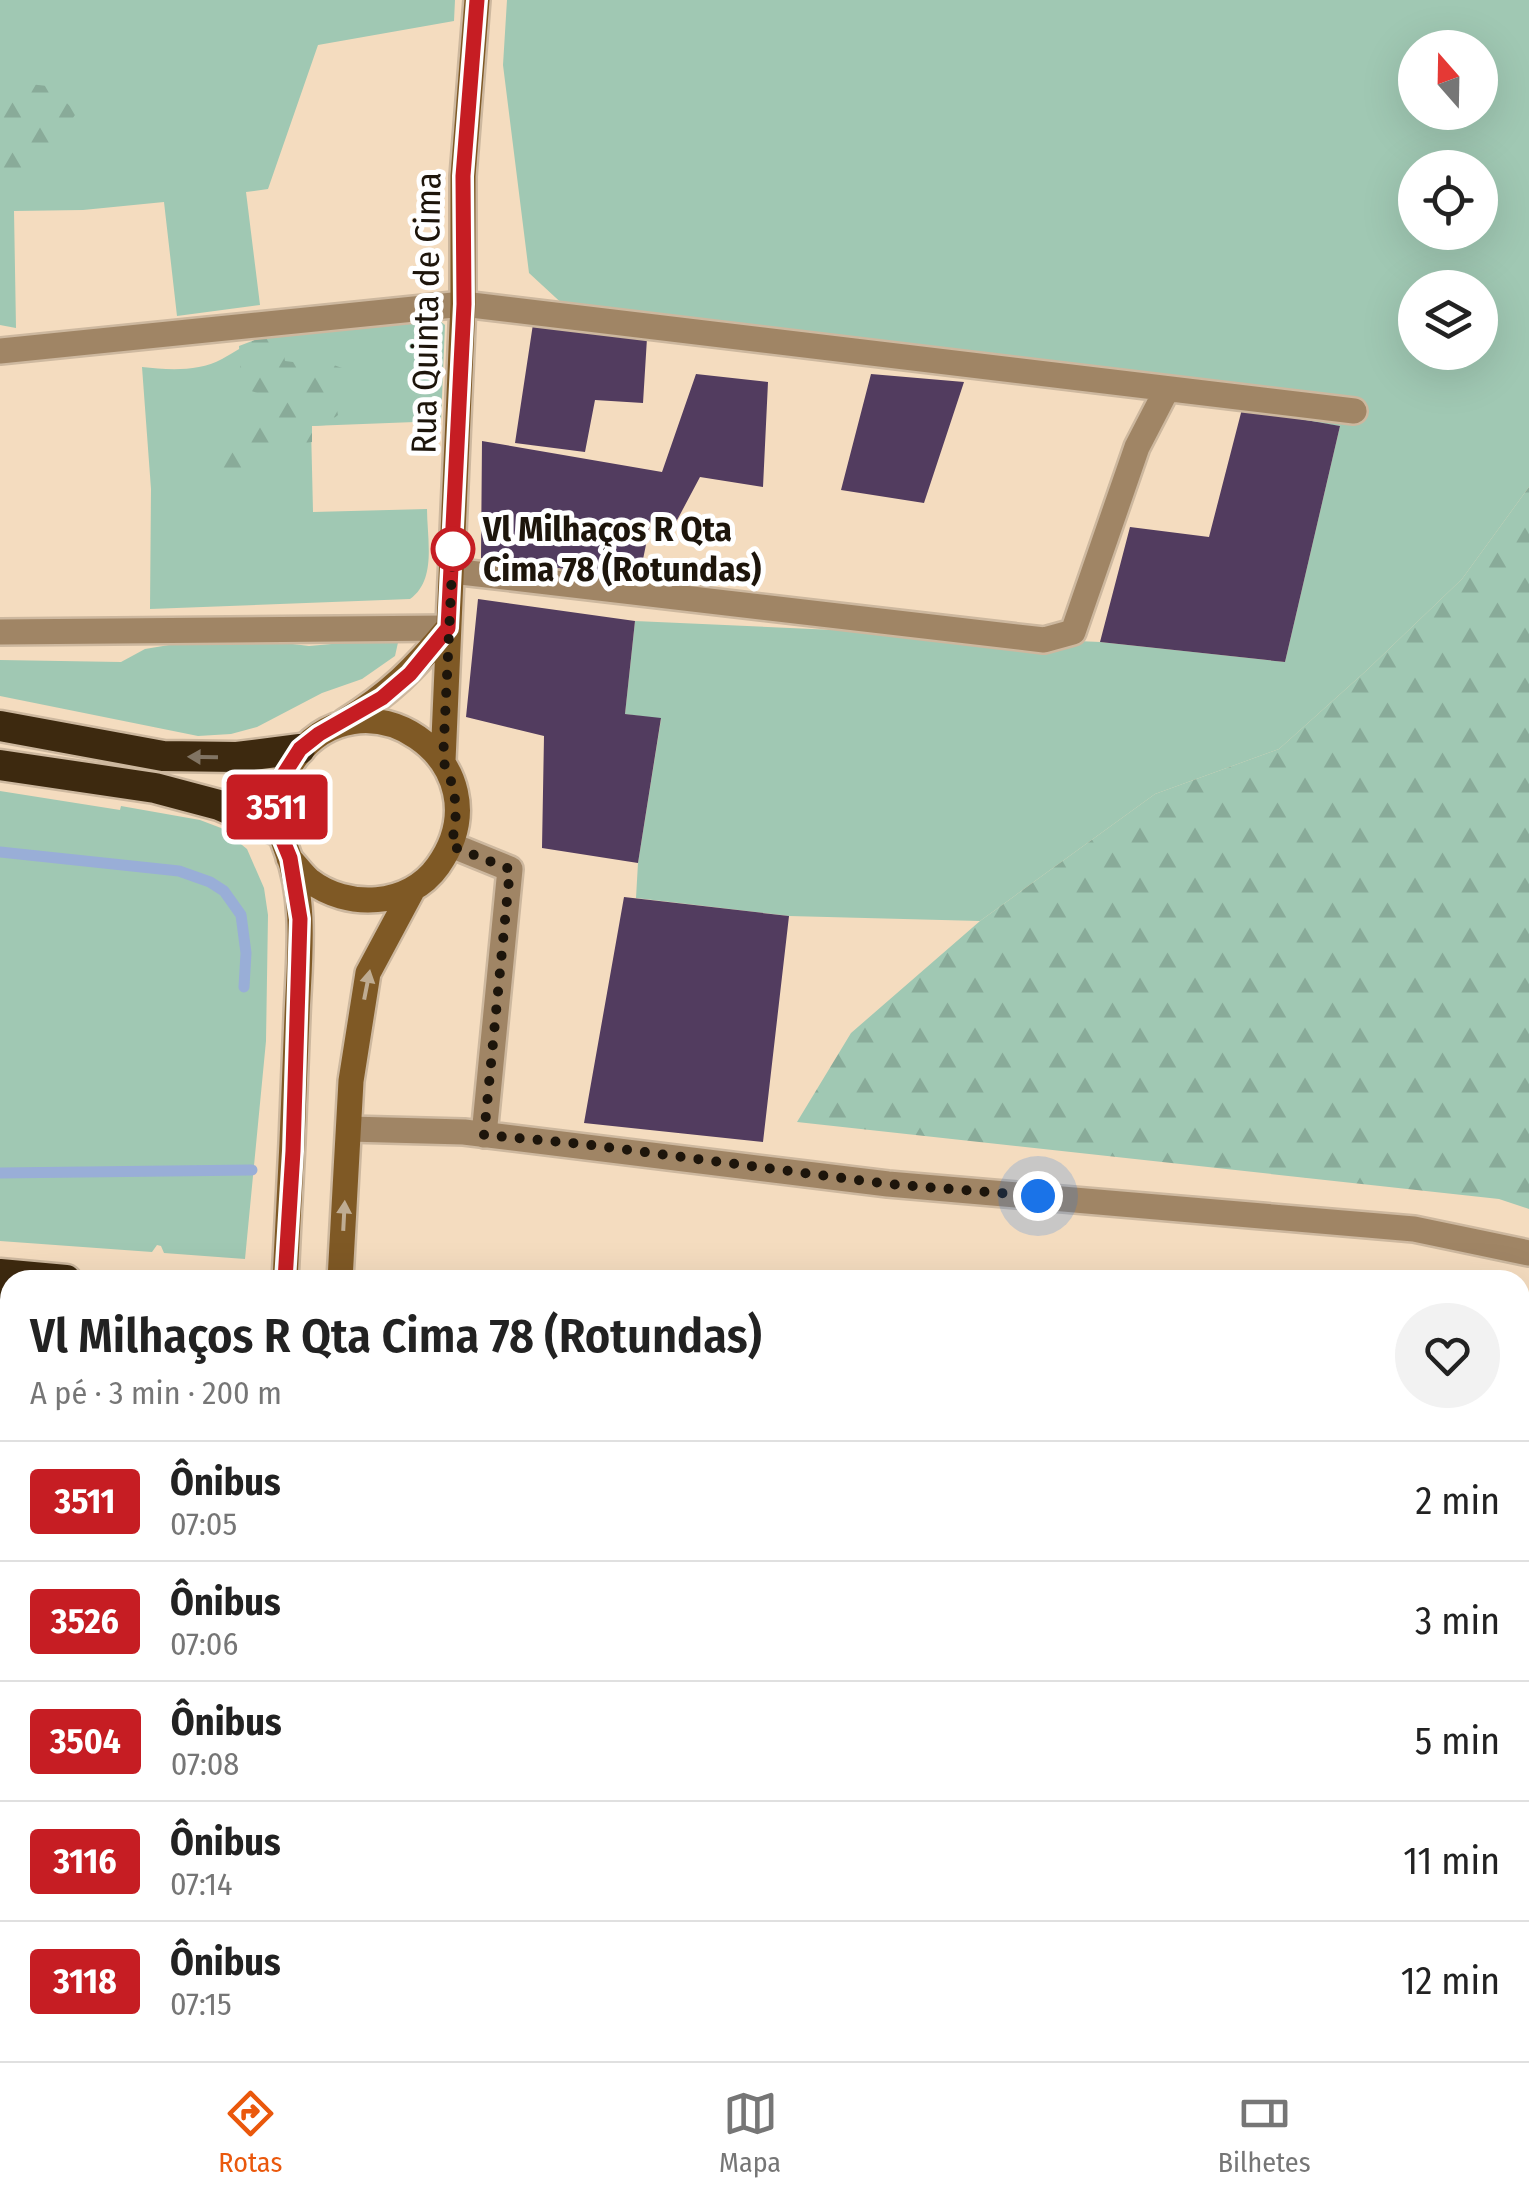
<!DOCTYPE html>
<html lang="pt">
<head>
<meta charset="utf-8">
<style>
	:root { --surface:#fff; --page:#f2f2f2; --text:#222; --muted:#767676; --line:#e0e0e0; --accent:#ea580c }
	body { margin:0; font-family:"Fira Sans Condensed",sans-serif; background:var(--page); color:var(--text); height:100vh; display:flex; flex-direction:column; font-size:38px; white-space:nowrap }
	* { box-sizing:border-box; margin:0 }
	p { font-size:32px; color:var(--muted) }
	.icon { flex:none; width:55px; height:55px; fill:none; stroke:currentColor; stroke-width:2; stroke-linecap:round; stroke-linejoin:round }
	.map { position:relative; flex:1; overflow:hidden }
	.details { position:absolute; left:0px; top:1270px; width:1530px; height:792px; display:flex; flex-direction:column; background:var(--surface); border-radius:30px 30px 0 0; box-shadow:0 10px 40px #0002 }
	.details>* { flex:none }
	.badge { padding:0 20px; border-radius:8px; font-size:35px; line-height:65px }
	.needle { width:65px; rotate:340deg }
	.controls { position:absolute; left:1398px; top:30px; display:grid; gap:20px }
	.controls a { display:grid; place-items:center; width:100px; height:100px; border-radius:50%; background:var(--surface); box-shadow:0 10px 40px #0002; font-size:50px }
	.you { position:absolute; width:50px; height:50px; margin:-25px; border:8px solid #fff; border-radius:50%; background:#1a73e8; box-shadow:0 0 0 15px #1a73e833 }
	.map>.badge { position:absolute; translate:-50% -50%; box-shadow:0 0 0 5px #fff }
	.round { display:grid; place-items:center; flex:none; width:105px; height:105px; border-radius:52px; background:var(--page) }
	.head { display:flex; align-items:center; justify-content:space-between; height:170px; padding:0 30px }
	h1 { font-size:48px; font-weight:600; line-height:75px }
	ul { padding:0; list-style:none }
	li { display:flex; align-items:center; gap:30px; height:120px; padding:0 30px; border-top:2px solid var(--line) }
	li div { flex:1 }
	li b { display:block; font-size:38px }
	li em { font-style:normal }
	li .badge { min-width:110px; font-weight:700; text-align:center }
	.tabs { display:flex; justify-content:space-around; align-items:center; height:140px; border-top:2px solid var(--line); background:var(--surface); font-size:28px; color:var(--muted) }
	.tabs a { display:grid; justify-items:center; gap:5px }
	.tabs .selected { color:var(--accent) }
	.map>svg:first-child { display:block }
</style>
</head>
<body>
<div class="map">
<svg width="1529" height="2061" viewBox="0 0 1529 2061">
	<defs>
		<pattern id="forest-firs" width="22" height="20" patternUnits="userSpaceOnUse" patternTransform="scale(2.5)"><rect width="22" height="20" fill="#a0c8b3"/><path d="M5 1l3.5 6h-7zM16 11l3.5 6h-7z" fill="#89ab99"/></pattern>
	</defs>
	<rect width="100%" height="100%" fill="#f4dcbf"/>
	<path fill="#a0c8b3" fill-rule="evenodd" d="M0,0H455L454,21L318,45L268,189L246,192L260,305L177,316L164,202L83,210L14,211L16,328L0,325Z
		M507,0H1529V487L1462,579L1367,670L1279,749L1155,794L980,921L789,916L636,898L638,863L661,719L625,714L635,621L1100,642L1285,662L1340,426L568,309L529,273L503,65ZM1415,48H1480V112H1415ZM1415,168H1480V232H1415ZM1415,288H1480V352H1415Z
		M435,317L445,325L441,421L311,426L313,512L427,509C427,539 437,580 410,599L150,609L151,489L142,367C168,370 198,372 222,359C237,351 249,342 265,336Z
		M399,638L395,656L362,679L322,693L257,727L231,734L198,736L0,696V660L121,662L145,649L169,645L268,641L309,646Z
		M0,791L120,810L121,806L200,820L221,828L247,849L264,888L268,915L266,1041L245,1259L164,1253L161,1246L157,1245L152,1252L0,1241Z
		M0,1425L10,1426V1553L0,1551Z
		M0,1599L10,1601V1641L0,1642Z
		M0,1817H10V1946L0,1945Z"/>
	<path fill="url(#forest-firs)" d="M0,69L12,82L47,86L77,112L60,137L56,169L23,185L3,182L0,177Z
		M265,336L282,343L285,361L301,363L313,369L325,362L345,369C349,385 351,392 335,400L338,415L326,425L312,426V442L295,446L276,445L274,451L258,463V478L231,480L216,470L214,457L226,445H242L239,427L244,417L263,411L270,397L248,390L241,377L239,346Z
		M1529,487V1209L1499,1199L797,1122L851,1033L980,921L1155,794L1279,749L1367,670L1462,579Z"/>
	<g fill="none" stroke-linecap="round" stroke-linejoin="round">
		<path stroke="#99aed7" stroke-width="11" d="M0,852L179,871L210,882L224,891L241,915L246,953L244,987
			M0,1173L252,1170
			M0,1526L10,1527
			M0,1629H10"/>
	</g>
	<path fill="#523c5f" d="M533,324L647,338L643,403L595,400L585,452L515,443Z
		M696,374L768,382L763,487L700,477L675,524L652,515L639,579L481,558L482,441L662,472Z
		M871,374L964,382L924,503L841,490Z
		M1242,409L1340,426L1285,662L1100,642L1130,527L1209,537Z
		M478,599L635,621L625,714L661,718L638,863L542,848L544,736L466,717Z
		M624,897L789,916L763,1142L584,1123Z"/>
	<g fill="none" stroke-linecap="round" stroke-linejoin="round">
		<g stroke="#cdb89f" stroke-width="30">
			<path id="street" d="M0,351L463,304L1354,411
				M452,571L1044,640L1073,632L1137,447L1167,389
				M0,632L448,628
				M451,845L510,869L484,1135
				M349,1129L464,1132L888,1184L1414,1229L1529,1253
				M0,1800L10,1799"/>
		</g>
		<g stroke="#cdb89f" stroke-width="30">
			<path id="secondary" d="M345,721C389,694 415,668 448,628
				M443,761L463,304V176L477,0
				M285,1280C290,1192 294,1104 297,1016C299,962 307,901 287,851C275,822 273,791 291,764C359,660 511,763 438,866C409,907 347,910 309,880C302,874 296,865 289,858
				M340,1280L351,1081L368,973L413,889
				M1520,1649L1529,1644
				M162,2061V2052"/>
		</g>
		<g stroke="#cdb89f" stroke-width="35">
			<path id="highway" d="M0,726L163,756L237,757L300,749
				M0,765L155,788L219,805L279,831
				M0,1274L66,1280
				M0,1303L10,1304
				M0,1380L10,1381
				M1520,1409L1529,1410
				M1520,1486L1529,1487
				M1520,1528H1529
				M0,1569L10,1571"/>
		</g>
		<use href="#street" stroke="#a08565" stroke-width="25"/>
		<use href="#secondary" stroke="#7f5925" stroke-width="25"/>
		<use href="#highway" stroke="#3d290f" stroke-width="30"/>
	</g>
	<defs><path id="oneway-solid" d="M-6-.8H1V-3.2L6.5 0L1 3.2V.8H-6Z" transform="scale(2.5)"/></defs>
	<use fill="#817463" href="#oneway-solid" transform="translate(203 757) rotate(-179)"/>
	<g fill="#bfac92">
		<use href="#oneway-solid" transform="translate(367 985) rotate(-79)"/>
		<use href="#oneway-solid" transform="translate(344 1216) rotate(-87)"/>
	</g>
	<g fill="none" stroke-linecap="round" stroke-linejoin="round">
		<g stroke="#fff" stroke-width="22">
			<path id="line" d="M285,1280L293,1151L300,919L290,858L279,831L277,802L284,774L300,749L319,734L382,698L410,674L448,628L464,304L463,176L477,0"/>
		</g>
		<use href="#line" stroke="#c61d23" stroke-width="15"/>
		<path stroke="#1d150b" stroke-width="10" stroke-dasharray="0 18" d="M453,549L443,761C457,791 459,813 451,846L510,869L484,1135L583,1144L888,1184L1038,1196"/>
	</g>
	<circle fill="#fff" stroke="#c61d23" stroke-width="5" cx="453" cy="549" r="20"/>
	<g text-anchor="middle" stroke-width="10" stroke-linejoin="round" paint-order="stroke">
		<g font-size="35" fill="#1d150b" stroke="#fff">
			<text transform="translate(426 313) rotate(-89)" y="12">Rua Quinta de Cima</text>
		</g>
		<g font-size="35" font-weight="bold" fill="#1d150b" stroke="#fff" text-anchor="start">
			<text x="483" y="541">Vl Milhaços R Qta<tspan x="483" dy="40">Cima 78 (Rotundas)</tspan></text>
		</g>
	</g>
</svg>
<div class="controls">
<a><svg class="needle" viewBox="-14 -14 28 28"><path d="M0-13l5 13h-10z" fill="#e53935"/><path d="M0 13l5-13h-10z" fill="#767676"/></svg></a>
<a><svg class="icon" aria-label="locate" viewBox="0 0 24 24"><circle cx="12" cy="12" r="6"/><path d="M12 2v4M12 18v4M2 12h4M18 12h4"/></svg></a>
<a><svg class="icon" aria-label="layers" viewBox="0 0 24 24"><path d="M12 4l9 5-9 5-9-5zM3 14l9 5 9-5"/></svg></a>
</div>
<div class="you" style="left:1038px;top:1196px"></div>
<b class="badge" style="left:277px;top:807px;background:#c61d23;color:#fff">3511</b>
<section class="details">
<div class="head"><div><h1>Vl Milhaços R Qta Cima 78 (Rotundas)</h1><p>A pé · 3 min · 200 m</p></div><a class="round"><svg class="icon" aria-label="heart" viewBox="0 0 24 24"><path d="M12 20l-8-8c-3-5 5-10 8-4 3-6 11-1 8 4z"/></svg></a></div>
<ul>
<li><span class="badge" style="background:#c61d23;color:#fff">3511</span><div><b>Ônibus</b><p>07:05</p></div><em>2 min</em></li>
<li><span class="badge" style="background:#c61d23;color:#fff">3526</span><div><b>Ônibus</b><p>07:06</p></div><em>3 min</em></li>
<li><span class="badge" style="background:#c61d23;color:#fff">3504</span><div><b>Ônibus</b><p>07:08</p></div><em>5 min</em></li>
<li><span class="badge" style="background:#c61d23;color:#fff">3116</span><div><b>Ônibus</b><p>07:14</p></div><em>11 min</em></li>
<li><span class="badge" style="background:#c61d23;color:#fff">3118</span><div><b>Ônibus</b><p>07:15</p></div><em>12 min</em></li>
</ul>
</section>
</div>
<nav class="tabs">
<a class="selected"><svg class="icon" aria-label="directions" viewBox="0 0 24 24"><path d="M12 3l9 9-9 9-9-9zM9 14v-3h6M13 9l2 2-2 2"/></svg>Rotas</a>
<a><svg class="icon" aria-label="map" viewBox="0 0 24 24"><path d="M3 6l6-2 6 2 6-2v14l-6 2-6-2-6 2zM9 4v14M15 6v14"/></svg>Mapa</a>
<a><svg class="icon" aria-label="tickets" viewBox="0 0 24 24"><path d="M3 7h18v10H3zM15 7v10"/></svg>Bilhetes</a>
</nav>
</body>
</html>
